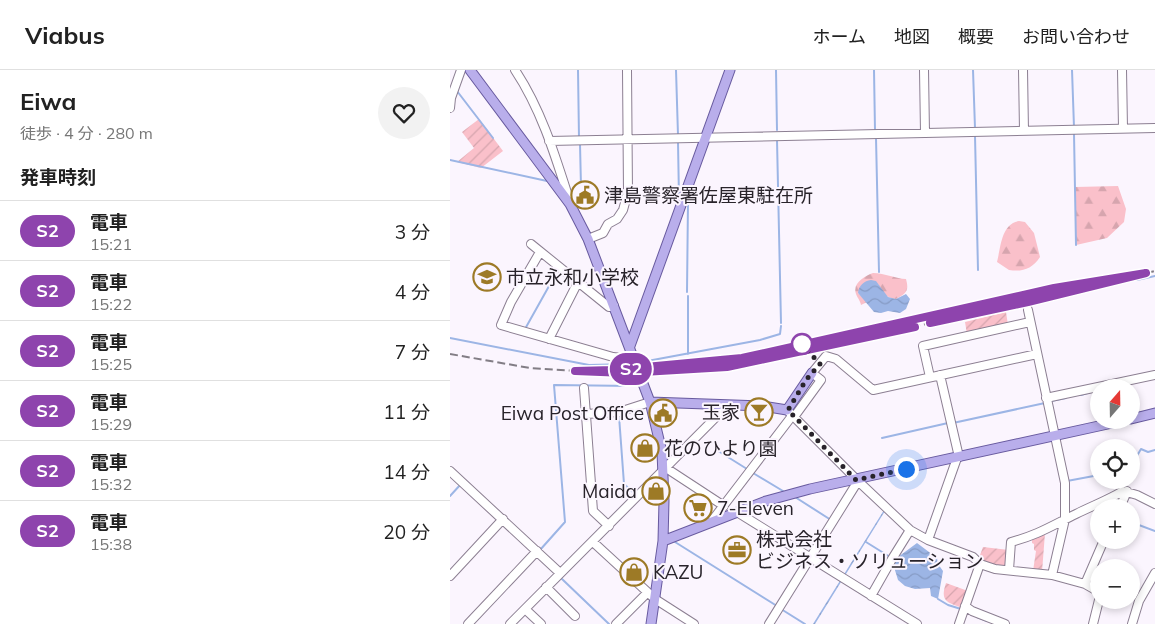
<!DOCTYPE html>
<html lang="ja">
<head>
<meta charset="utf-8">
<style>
	:root { --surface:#fff; --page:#f2f2f2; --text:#222; --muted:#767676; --line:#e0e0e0 }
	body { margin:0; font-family:Mulish,"Noto Sans JP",sans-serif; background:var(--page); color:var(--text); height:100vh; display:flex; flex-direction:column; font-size:19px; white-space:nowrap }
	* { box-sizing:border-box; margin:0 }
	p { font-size:16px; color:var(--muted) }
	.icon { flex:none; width:28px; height:28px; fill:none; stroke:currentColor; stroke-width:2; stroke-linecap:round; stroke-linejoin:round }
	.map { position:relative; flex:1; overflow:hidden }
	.drawer { display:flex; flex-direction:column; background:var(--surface); width:450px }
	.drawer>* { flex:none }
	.badge { padding:0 10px; border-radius:16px; font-size:18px; line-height:32px }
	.needle { width:32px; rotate:20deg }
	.tools { position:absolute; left:640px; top:309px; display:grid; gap:10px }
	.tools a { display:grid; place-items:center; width:50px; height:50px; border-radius:50%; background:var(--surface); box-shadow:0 2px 8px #0003; font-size:25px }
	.you { position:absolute; width:25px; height:25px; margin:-12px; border:4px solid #fff; border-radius:50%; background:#1a73e8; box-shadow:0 0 0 8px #1a73e833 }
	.map>.badge { position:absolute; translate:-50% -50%; box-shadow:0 0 0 2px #fff }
	h2 { padding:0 20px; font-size:19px; line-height:45px }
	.round { display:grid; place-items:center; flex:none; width:52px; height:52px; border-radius:26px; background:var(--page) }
	.head { display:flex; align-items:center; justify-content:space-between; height:85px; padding:0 20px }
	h1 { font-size:24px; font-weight:700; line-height:38px }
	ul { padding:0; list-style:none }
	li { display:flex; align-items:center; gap:15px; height:60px; padding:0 20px; border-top:1px solid var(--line) }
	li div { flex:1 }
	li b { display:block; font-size:19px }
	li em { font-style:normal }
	li .badge { min-width:55px; font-weight:700; text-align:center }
	header { display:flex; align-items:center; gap:30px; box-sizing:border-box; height:70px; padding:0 25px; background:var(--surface); border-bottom:1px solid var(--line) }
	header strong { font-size:24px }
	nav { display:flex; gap:28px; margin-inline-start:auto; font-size:18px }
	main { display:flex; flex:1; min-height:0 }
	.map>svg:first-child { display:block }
</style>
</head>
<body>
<header>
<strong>Viabus</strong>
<nav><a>ホーム</a><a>地図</a><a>概要</a><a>お問い合わせ</a></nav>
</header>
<main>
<section class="drawer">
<div class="head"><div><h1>Eiwa</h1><p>徒歩 · 4 分 · 280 m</p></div><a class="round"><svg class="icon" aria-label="heart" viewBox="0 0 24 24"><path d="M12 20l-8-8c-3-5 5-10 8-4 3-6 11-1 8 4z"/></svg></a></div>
<h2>発車時刻</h2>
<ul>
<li><span class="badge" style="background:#8e44ad;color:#fff">S2</span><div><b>電車</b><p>15:21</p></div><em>3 分</em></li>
<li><span class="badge" style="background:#8e44ad;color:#fff">S2</span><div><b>電車</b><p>15:22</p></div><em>4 分</em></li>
<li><span class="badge" style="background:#8e44ad;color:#fff">S2</span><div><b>電車</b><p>15:25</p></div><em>7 分</em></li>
<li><span class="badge" style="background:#8e44ad;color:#fff">S2</span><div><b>電車</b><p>15:29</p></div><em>11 分</em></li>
<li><span class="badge" style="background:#8e44ad;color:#fff">S2</span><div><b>電車</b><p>15:32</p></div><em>14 分</em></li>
<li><span class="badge" style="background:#8e44ad;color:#fff">S2</span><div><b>電車</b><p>15:38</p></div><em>20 分</em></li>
</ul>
</section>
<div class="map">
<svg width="705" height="554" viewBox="0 0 705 554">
	<defs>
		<pattern id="forest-firs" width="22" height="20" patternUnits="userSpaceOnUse" patternTransform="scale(1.25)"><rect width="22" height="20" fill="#fac0ca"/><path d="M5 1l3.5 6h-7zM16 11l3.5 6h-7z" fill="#d6a5ae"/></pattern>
		<pattern id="garden-furrows" width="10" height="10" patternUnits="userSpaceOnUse" patternTransform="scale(1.25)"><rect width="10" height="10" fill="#fac0ca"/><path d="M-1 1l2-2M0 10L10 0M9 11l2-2" fill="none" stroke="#d6a5ae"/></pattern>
		<pattern id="water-waves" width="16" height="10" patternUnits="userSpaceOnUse" patternTransform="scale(1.25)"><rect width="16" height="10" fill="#9cb5e5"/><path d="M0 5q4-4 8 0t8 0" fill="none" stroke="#869bc5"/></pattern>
	</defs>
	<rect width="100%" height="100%" fill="#fbf5fe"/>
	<path fill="url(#forest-firs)" d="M668,116L676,139L674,152L657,168L626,175L625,117Z
		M569,151L575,152L584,163L590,187C582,199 573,202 559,200L547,192C551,177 551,154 569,151Z
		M423,203C435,203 446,209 456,209C459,220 457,223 446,229C436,228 433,223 428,214L408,223L417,232L411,235C410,230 408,229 406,224C402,213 415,206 423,203Z"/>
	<path fill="url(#garden-furrows)" d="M29,49L53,81L31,98L7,92L24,78L12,62Z
		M556,242L558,255L517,264L515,252Z
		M595,463L592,502L583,501L586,481L584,480V474L582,473V467Z
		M533,477L559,480L558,497L541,495L529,488Z
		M496,513L518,521L512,538C496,532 490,531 496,513Z"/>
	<path fill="url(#water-waves)" d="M421,210L426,211L438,227L446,229L456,224L460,229L456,239L450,243L438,241L431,243L424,242L408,223C409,215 414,211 421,210Z
		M434,440L435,441L365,554H363Z
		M467,473L487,488L488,494L493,501L488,529L481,526L480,518L465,519L455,516L448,510L444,497L445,490L448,487Z"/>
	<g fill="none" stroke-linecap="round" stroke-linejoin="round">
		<path stroke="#9cb5e5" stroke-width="2" d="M128,0L129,68
			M226,0L228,65
			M326,0L327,60
			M424,0L425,60
			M523,0L525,58
			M622,0L624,57
			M7,21L43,68
			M624,64L626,175
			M525,66L528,200
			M426,68L429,202
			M327,70L331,253
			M228,72L229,129
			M130,74L131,117
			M0,90L97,111
			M687,210L705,206
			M237,222L238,131
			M238,226V284
			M75,259L108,200
			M0,268L139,295L180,294
			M192,292L310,270L330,264L331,256
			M631,325L641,322
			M601,331L616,328
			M169,346L174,414L185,424
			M503,353L595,333
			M432,368L498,353
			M265,379L297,399
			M681,396L691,379L698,382L705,380
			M303,403L333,421
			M617,411L649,405
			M0,426L11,414
			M345,427L381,450
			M681,452L705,461
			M225,472L327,536
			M416,472L440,487
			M90,480L115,452L104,315L183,316
			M112,509L159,554
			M488,529L498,535L511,539
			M331,539L355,554
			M527,547L537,551"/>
		<g stroke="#8c7f92" stroke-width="10">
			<path id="minor" d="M65,0C91,39 105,85 119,129
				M474,0L475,63
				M573,0L574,61
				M672,0L673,58
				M0,38L1,28L11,0
				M99,71L705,58
				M138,169L153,163L158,154L167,149L173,140L178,122L177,0
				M81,174L159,237L164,236
				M90,182L61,232L51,255L163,287L172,288L183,286
				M578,240L615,413V449L602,505
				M99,269L128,212
				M490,305L509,387
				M480,307L473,276L580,252
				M134,318L143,441L159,456
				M596,328L705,305
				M337,340L408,411L460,460L478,470L523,487L530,494L545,499L602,505L635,514L649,522
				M136,344L169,342L200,332
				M344,347L371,310L362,303L376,286L386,289L423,320L587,284
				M216,398L274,436
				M0,401L110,503
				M670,438L677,421
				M287,442L467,554
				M261,452L342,346
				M478,470L507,388
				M143,472L205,529L244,554
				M559,500L561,472C588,465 603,455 626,444C642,436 658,430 673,421L687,425L705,434
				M0,506L53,449
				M635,514L654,470
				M96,517L125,546
				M421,526L442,489L460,460
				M515,536L522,541L555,554
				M75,539L91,554
				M18,554L87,481
				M60,554L277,336
				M166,554L197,523
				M319,554L408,411
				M509,554L530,494
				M643,554L649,530
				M682,554L689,531L705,503"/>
		</g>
		<g stroke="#685a9f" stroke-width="11">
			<path id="major" d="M20,0L120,134L138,169L200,332L212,382L214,431L213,471L201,554
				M180,276L280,0
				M200,332L312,336L337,340L362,303
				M681,349L705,343
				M213,471L316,431L360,419L676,350"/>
		</g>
		<use href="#minor" stroke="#fff" stroke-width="8"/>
		<use href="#major" stroke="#b9aeeb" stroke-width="9"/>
		<path stroke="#827d85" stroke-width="2" stroke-dasharray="8 4" stroke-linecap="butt" d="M521,237L616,217
			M0,284L80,298L145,302H202L277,297L578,232L705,201
			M249,292L294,287"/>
	</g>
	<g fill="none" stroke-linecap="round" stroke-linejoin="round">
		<g stroke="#fff" stroke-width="11">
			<path id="line" d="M465,257L277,297L176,303L125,301L163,300L292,288L604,218L696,203L578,232L480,253"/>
		</g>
		<use href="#line" stroke="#8e44ad" stroke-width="8"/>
		<path stroke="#28232a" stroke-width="5" stroke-dasharray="0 9" d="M352,274L370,294L356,310L338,340L406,410L456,399"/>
	</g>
	<defs>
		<g id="civic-ring" transform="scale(1.4375)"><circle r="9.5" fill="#fbf5fe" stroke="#9d7a26" stroke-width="1.5"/><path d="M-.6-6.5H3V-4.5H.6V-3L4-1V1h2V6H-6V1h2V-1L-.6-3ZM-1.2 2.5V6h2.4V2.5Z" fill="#9d7a26"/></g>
		<g id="school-ring" transform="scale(1.4375)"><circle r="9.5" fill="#fbf5fe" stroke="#9d7a26" stroke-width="1.5"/><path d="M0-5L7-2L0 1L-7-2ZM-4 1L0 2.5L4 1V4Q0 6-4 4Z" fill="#9d7a26"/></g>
		<g id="bar-ring" transform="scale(1.4375)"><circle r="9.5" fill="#fbf5fe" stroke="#9d7a26" stroke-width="1.5"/><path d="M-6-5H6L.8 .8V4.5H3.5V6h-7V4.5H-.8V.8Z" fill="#9d7a26"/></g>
		<g id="shop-ring" transform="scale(1.4375)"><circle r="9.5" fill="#fbf5fe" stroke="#9d7a26" stroke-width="1.5"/><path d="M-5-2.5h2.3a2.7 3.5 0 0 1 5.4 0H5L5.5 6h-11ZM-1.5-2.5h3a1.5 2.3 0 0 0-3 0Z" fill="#9d7a26"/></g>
		<g id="supermarket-ring" transform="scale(1.4375)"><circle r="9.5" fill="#fbf5fe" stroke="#9d7a26" stroke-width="1.5"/><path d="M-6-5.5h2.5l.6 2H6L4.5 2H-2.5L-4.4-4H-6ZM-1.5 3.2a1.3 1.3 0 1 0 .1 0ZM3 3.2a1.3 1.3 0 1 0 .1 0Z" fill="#9d7a26"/></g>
		<g id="office-ring" transform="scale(1.4375)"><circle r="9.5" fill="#fbf5fe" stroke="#9d7a26" stroke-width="1.5"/><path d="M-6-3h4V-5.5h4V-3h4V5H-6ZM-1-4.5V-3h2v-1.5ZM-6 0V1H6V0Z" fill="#9d7a26"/></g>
	</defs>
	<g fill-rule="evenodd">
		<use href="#civic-ring" x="135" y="125"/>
		<use href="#school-ring" x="37" y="207"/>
		<use href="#bar-ring" x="309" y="342"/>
		<use href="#civic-ring" x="213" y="343"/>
		<use href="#shop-ring" x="195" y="378"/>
		<use href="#shop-ring" x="206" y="421"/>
		<use href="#supermarket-ring" x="248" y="438"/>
		<use href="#office-ring" x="287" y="480"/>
		<use href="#shop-ring" x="184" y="502"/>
	</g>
	<circle fill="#fff" stroke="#8e44ad" stroke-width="2.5" cx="352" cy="274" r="10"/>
	<g text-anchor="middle" stroke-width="4" stroke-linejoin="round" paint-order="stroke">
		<g font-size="19" fill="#28232a" stroke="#fbf5fe" text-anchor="start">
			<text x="154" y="132">津島警察署佐屋東駐在所</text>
			<text x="56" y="214">市立永和小学校</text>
			<text x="290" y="349" text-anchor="end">玉家</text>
			<text x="194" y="350" text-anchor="end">Eiwa Post Office</text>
			<text x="214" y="385">花のひより園</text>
			<text x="187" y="428" text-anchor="end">Maida</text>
			<text x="267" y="445">7-Eleven</text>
			<text x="306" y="476">株式会社<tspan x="306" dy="22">ビジネス・ソリューション</tspan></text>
			<text x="203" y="509">KAZU</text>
		</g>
	</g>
</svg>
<div class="tools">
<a><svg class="needle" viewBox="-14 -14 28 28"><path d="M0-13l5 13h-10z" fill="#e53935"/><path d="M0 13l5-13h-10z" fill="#767676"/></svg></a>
<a><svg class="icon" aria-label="locate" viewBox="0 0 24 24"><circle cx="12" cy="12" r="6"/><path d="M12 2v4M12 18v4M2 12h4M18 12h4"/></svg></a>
<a>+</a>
<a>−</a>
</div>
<div class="you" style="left:456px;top:399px"></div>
<b class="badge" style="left:181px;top:299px;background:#8e44ad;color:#fff">S2</b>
</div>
</main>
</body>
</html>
